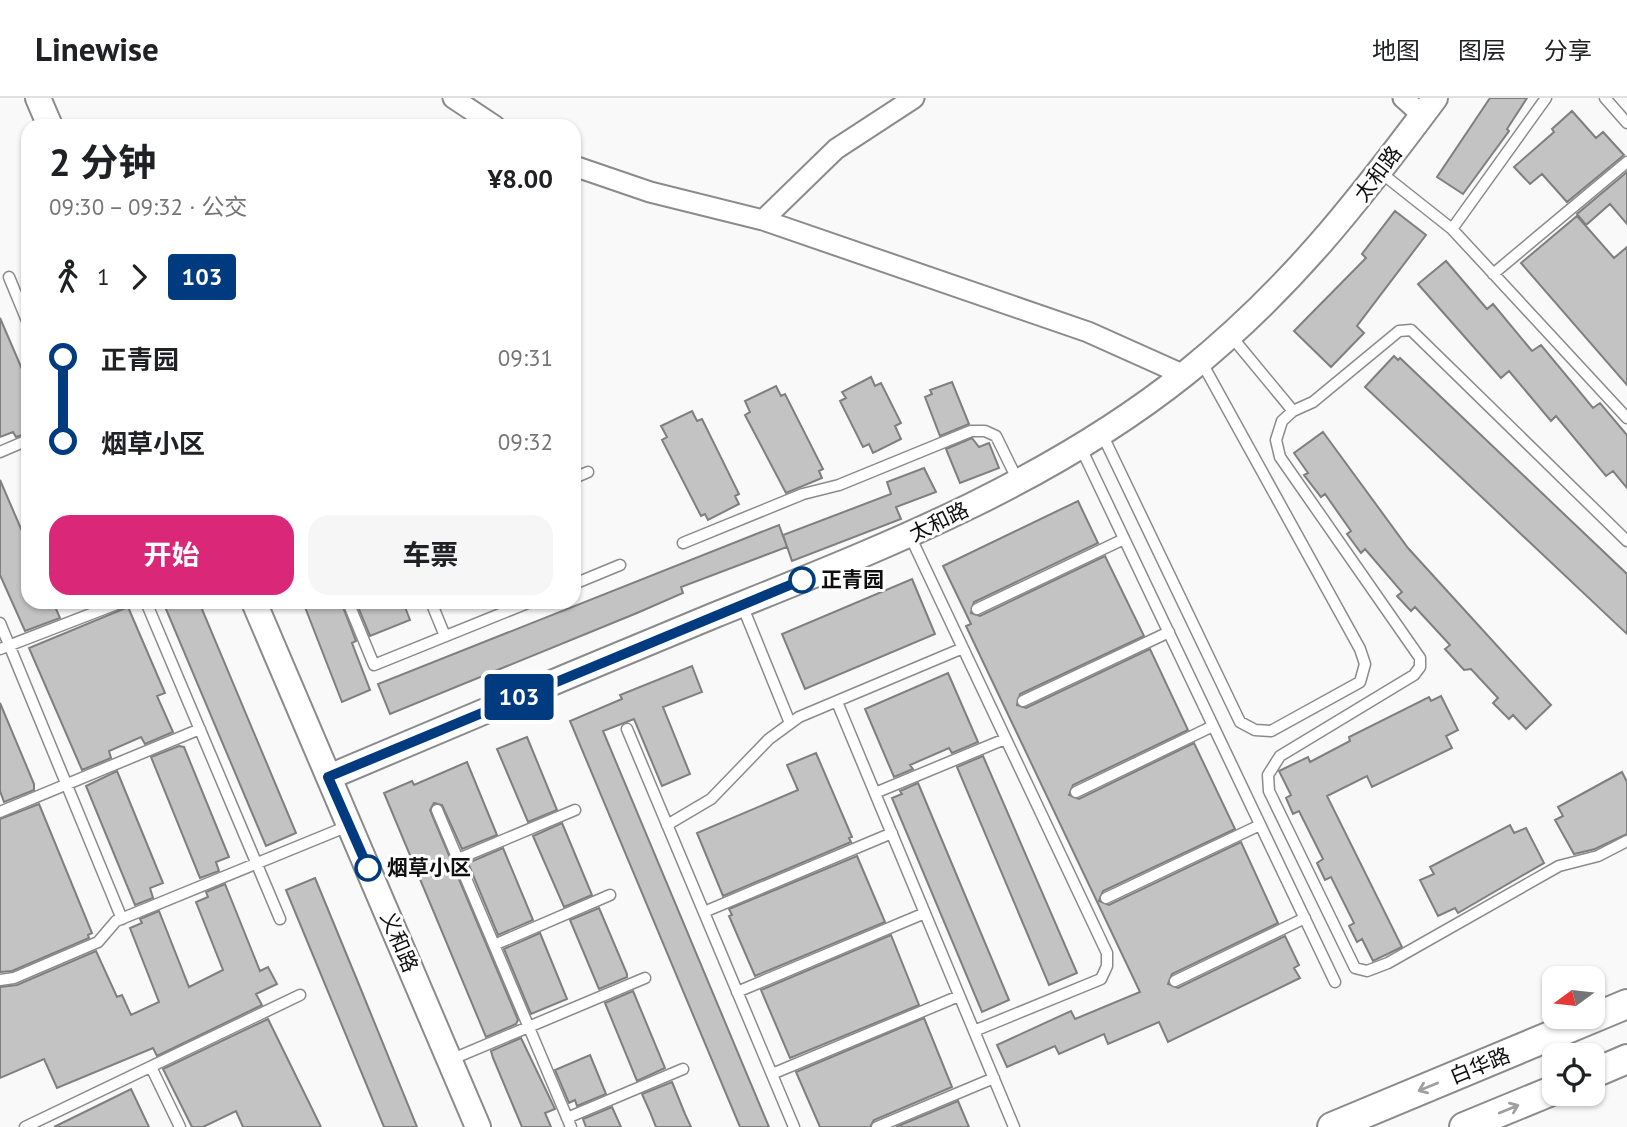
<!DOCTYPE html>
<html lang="zh">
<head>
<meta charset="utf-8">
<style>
	:root { --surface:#fff; --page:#f6f6f6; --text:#202124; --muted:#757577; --line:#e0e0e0; --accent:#db2777 }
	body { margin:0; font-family:"PT Sans","Noto Sans SC",sans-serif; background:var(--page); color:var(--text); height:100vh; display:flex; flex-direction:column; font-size:26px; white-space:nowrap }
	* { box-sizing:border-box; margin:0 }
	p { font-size:23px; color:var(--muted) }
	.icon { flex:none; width:38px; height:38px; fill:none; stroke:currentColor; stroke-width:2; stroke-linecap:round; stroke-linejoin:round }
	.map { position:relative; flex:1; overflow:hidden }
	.sheet { position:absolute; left:21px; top:21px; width:560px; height:490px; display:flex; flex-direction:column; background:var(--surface); border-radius:21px; box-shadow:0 2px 5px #0004 }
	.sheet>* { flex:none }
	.badge { padding:0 14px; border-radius:5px; font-size:24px; line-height:46px }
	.needle { width:46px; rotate:255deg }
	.controls { position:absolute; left:1542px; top:868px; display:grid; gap:14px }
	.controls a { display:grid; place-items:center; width:63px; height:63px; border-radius:14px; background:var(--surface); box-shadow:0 2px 5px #0004; font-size:35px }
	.map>.badge { position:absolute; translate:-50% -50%; box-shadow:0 0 0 4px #fff }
	.legs { display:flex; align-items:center; gap:10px; height:77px; padding:0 28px; font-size:23px }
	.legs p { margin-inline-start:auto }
	.overview { display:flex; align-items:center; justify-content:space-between; height:119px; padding:0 28px }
	h1 { font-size:38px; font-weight:700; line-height:52px }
	.primary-button { display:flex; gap:14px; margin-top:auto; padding:14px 28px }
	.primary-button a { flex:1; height:80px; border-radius:21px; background:var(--accent); color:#fff; font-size:28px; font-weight:700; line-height:80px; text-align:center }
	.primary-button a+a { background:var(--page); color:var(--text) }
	ul { padding:0 28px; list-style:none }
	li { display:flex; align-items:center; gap:24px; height:84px; font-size:26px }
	li i { display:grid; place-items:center; width:10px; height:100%; margin:0 9px; background:currentColor }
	li i::after { content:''; width:18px; height:18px; margin:-9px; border:5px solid; border-radius:50%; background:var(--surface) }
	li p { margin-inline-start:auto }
	li:first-child i { background:linear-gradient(#0000 50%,currentColor 0) }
	li:last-child i { background:linear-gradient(currentColor 50%,#0000 0) }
	header { display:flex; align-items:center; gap:42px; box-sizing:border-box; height:98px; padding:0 35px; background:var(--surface); border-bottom:2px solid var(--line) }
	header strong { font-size:33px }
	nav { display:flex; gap:38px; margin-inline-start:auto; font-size:24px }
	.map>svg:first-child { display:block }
</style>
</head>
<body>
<header>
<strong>Linewise</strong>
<nav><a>地图</a><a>图层</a><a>分享</a></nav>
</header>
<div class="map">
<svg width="1627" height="1029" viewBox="0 0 1627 1029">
	<rect width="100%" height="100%" fill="#f9f9fa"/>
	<path fill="#c4c3c3" stroke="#7f7f7f" stroke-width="2" d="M1490,0H1527L1507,31L1509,33L1463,96L1437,79Z
		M1572,13L1596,40L1603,34L1624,57L1567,104L1542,76L1530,86L1514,69L1554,34L1552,31Z
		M1627,74V126L1610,106L1586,127L1577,116Z
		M1395,113L1426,137L1357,228L1364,235L1331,269L1294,233L1366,160L1362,156Z
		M1577,118L1614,160L1627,149V287L1521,165Z
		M1446,163L1487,211L1493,206L1532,253L1541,247L1593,310L1600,305L1627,337V390L1613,373L1606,378L1556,318L1551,323L1509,273L1501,280L1418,186Z
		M0,220L28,285V335L16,339L13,334L0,339Z
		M1394,258L1398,262L1400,260L1627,476V536L1365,289Z
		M871,279L875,288L881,285L901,325L895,328L901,341L873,355L869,346L863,349L840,303L846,300L842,294Z
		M952,284L969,326L940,338L925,299L932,296L930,292Z
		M776,288L781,298L785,296L823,371L819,373L822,380L786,395L745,317L750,314L745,303Z
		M692,313L697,323L702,321L739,396L735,398L739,406L708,422L705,416L701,418L662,342L667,339L661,328Z
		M1323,334L1408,450L1551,607L1526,631L1513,617L1509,621L1493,605L1498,600L1471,571L1464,572L1445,551L1450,547L1415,509L1411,513L1397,498L1402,494L1365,451L1361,455L1347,436L1351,433L1325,396L1321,399L1304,377L1308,375L1294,355Z
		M972,340L979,349L989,345L999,370L960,385L946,351Z
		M924,370L936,394L896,409L901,421L792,463L783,437L891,396L887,384Z
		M0,382L28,447V504H53L60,520L25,533L0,477Z
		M1078,403L1098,445L974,504L971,515L980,518L1105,458L1144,538L1020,596L1017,607L1026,610L1150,551L1188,632L1073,687L1069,697L1079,701L1194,645L1235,731L1103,793L1099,803L1109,807L1241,744L1278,825L1172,876L1168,886L1178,890L1285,838L1299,867L1294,870L1300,880L1168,944L1159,924L1108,946L1104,936L1059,956L1055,948L1007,969L997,947L1071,913L1075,921L1140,894L966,528L971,526L943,468Z
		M779,427L787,449L681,489L683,495L637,515L390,616L378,586Z
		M912,481L935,536L805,591L782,536Z
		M163,504H199L296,735L266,748Z
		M303,504H341L356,543L352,545L370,592L342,604Z
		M356,504H403L410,522L370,538Z
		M128,509L165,595L157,598L173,634L145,646L141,639L109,653L111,660L82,672L29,550Z
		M692,568L702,594L663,609L690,676L662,688L634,621L603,633L769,1029H740L570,623L622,601L620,597Z
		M948,575L978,644L952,655L949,650L910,667L913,671L894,679L865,611Z
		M1441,598L1458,632L1446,638L1452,650L1372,689L1367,678L1327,698L1402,849L1373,863L1362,841L1357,844L1349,828L1354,825L1331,779L1325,782L1317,765L1323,761L1299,713L1293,716L1286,700L1291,697L1279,673L1308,659L1310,664L1350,643L1349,639L1429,599L1431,603Z
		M0,605L34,686V692L4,704L0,693Z
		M527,639L557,712L528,724L497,651Z
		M179,648L184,649L229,759L216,764L219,773L200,780L151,659Z
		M816,655L852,739L849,740L851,744L723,798L697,735L798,692L787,667Z
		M983,658L1077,875L1049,887L957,669Z
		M467,664L497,737L462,751L442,707L434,705L430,712L518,922L516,926L486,939L384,695L412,683L414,687Z
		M117,673L163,785L150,790L153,800L135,807L86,688Z
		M1622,674L1627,684V736L1595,751L1574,756L1555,722L1563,718L1558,709Z
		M918,685L1009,902L982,914L892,700L902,696L900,693Z
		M39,706L92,835L88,837L89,840L12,873L0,874V721Z
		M562,725L592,797L564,809L533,738Z
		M1510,727L1514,735L1526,730L1544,765L1458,815L1455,810L1438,818L1420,782L1434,776L1430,769Z
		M503,750L533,822L498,837L468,765Z
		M857,758L885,824L755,878L729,818L732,817L729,811Z
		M315,780L362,894L417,1029H384L286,792Z
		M225,786L260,873L268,869L277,886L256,896L262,907L157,958L153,950L57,990L44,961L0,980V889L17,887L96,853L117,899L122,897L131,917L159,904L130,830L142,825L140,821L159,813L189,889L223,872L196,804L208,799L206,794Z
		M599,810L627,876V879L599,891L570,822Z
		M540,835L567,901L531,916L504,851Z
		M891,837L919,907L790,960L761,892Z
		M633,893L665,970L637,983L605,905Z
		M924,920L952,989L874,1022L870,1029H820L796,974Z
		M268,921L321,1029H243L236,1013L203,1029H192L163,971Z
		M521,940L555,1011L545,1015L551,1029H522L493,960L491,953Z
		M590,957L606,996L577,1008L575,1002L569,1005L555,972Z
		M672,984L685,1016L691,1029H656L650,1014L642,996Z
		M131,991L149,1029H54L109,1002Z
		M958,1003L969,1029H896Z
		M612,1009L621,1029H586L583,1021Z"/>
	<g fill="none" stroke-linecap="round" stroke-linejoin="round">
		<g stroke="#8a8b8c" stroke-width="13">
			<path id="service" d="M1605,0L1627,25
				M1380,74L1452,131L1627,320
				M1452,131L1546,0
				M1493,176L1627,64
				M9,179L28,225
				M1231,238L1293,313
				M1102,336L1240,624L1255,632L1271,633L1360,584L1365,566L1360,551L1201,263
				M1080,348L1335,884
				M0,354L28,342
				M574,380L588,374
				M910,438L1107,855V868L1101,881L974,933
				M1627,443L1411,232L1399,233L1313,304L1293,313L1282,323L1276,342L1280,359L1420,560V569L1414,577L1280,658L1268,677L1269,693L1355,870L1367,873L1388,865L1559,768L1598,758L1627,743
				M683,445L803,396L839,387L971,333H985L996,338L1018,383
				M574,486L620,467
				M146,504L280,821
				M348,504L374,567L530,504
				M431,504L445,538
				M742,507L790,625
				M977,511L1124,441
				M0,525L122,821
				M0,551L122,504
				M1023,603L1169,534
				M837,604L1014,1029
				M627,631L794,1029
				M1076,694L1213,628
				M875,695L1005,641
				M437,712L571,1029
				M0,714L200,631
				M667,727L711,701L769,641L799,619L963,550
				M458,761L575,712
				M1106,800L1260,727
				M704,814L892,735
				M494,847L610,797
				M0,882L14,880L98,844L116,823L348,728
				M1175,883L1305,820
				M737,894L925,815
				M450,962L645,880
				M151,969L180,1029
				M772,976L959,898
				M567,1020L683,971
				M25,1029L300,897
				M877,1029L994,980"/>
		</g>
		<g stroke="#8a8b8c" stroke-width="23">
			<path id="minor" d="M453,0L495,28
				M1403,0L1422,17
				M574,68L650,94L763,122L1088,234L1184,277
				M763,122L836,51L914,0"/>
		</g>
		<g stroke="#8a8b8c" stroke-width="28">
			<path id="tertiary" d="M38,0L50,28
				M254,504L478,1029
				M329,679C457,625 586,570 715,517C879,451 1046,387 1186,275C1289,192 1357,105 1435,0"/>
		</g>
		<g stroke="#8a8b8c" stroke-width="32">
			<path id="secondary" d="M1592,976L1627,961
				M1332,1029L1627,906
				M1464,1029L1554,992"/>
		</g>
		<use href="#service" stroke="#fff" stroke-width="10"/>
		<use href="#minor" stroke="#fff" stroke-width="19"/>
		<use href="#tertiary" stroke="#fff" stroke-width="24"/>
		<use href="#secondary" stroke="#fff" stroke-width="28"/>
	</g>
	<defs><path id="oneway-shaft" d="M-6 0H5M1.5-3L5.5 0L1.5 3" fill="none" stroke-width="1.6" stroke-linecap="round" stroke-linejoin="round" transform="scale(1.75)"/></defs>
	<g stroke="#9f9f9f">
		<use href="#oneway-shaft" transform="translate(1428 989) rotate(158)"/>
		<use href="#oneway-shaft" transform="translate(1509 1011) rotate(-22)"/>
	</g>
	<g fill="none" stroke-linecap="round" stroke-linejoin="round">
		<g stroke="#fff" stroke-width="16">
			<path id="line-1" d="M368,770L328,679L802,482"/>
		</g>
		<use href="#line-1" stroke="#003b80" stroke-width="10"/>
	</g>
	<g fill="#fff" stroke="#003b80" stroke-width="3.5">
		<circle cx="802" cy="482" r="12"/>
		<circle cx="368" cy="770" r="12"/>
	</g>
	<g text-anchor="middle" stroke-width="6" stroke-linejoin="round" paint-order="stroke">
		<g font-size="21" fill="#0f0f10" stroke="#fff">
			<text transform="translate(1378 76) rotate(-53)" y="7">太和路</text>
			<text transform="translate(939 424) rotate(-26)" y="7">太和路</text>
			<text transform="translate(399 844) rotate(67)" y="7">义和路</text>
			<text transform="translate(1480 968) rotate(-22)" y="7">白华路</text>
		</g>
		<g font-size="21" font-weight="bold" fill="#0f0f10" stroke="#fff" text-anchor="start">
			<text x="821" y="489">正青园</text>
			<text x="387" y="777">烟草小区</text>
		</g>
	</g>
</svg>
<div class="controls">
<a><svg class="needle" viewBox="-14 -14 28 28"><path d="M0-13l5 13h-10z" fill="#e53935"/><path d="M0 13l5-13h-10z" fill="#757577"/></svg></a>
<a><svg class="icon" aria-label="locate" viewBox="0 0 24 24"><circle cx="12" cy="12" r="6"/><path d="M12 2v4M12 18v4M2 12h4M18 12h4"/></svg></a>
</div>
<b class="badge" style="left:519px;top:599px;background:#003b80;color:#fff">103</b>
<section class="sheet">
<div class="overview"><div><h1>2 分钟</h1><p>09:30 – 09:32 · 公交</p></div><b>¥8.00</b></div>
<div class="legs"><svg class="icon" aria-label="walk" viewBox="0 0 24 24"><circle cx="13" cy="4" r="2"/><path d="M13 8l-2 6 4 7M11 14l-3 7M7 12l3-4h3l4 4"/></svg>1<svg class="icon" aria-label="forward" viewBox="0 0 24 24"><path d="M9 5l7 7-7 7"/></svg><b class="badge" style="background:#003b80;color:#fff">103</b></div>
<ul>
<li><i style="color:#003b80"></i><b>正青园</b><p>09:31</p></li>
<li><i style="color:#003b80"></i><b>烟草小区</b><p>09:32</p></li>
</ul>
<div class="primary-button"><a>开始</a><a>车票</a></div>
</section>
</div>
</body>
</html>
